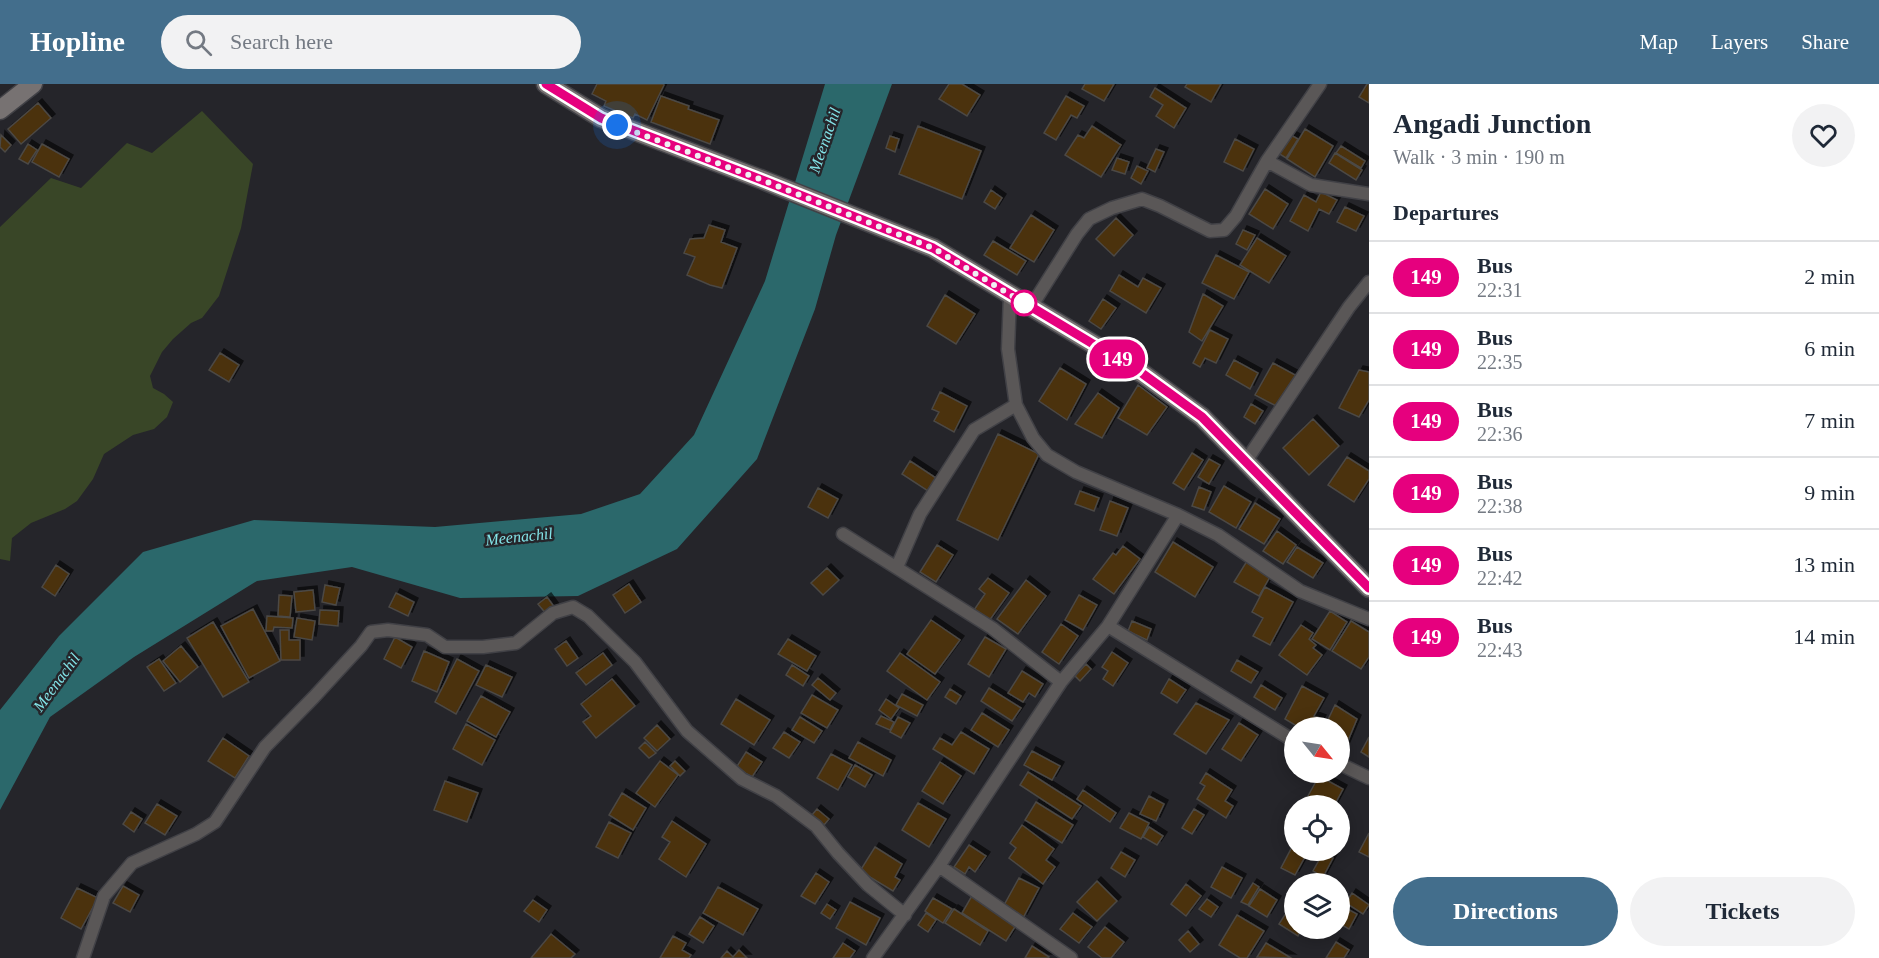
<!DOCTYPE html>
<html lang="en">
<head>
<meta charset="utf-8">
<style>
	:root { --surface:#fff; --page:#f2f2f3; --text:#1f2937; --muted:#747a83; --line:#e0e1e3; --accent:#436e8c }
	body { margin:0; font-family:Georgia,serif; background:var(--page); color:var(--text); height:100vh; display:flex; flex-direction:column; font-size:22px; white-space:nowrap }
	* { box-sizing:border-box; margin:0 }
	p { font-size:20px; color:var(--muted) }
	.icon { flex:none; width:33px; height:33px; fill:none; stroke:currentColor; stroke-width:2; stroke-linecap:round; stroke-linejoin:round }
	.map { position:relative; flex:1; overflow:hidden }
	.drawer { display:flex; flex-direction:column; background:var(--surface); width:510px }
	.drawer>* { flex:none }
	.badge { padding:0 12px; border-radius:20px; font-size:21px; line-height:39px }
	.needle { width:39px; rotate:120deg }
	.fabs { position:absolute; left:1284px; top:633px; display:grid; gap:12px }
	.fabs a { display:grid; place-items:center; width:66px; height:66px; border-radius:50%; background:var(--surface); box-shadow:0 3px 15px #0003; font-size:30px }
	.you { position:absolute; width:30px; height:30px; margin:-15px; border:4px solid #fff; border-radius:50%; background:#1a73e8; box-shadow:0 0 0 9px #1a73e833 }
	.map>.badge { position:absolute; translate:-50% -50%; box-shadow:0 0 0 3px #fff }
	h2 { padding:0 24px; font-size:22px; line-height:54px }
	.round { display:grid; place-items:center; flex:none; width:63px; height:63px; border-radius:32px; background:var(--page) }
	.overview { display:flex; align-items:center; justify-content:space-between; height:102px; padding:0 24px }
	h1 { font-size:28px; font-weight:700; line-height:45px }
	.cta { display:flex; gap:12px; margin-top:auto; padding:12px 24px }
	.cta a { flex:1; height:69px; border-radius:36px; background:var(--accent); color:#fff; font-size:24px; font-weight:700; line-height:69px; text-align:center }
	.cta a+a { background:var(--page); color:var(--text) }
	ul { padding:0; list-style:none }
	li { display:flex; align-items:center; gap:18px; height:72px; padding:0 24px; border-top:2px solid var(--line) }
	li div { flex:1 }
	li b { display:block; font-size:22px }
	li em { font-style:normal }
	li .badge { min-width:66px; font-weight:700; text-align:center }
	header { display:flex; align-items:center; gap:36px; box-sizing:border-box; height:84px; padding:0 30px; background:var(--accent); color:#fff }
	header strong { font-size:28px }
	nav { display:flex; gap:33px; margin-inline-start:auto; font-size:21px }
	.search { width:420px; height:54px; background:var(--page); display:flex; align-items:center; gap:15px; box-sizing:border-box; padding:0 21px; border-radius:33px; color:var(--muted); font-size:22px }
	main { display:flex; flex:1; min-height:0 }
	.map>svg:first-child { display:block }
</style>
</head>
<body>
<header>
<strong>Hopline</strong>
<div class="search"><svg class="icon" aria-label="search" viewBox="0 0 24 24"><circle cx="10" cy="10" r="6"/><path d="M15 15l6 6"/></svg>Search here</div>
<nav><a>Map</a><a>Layers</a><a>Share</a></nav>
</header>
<main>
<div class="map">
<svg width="1369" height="874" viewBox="0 0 1369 874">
	<defs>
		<filter id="shadow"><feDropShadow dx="4" dy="-4" stdDeviation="0" flood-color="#0009"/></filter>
	</defs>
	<rect width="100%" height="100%" fill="#25252a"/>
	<path fill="#394627" d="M202,27L253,80L241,144L219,212L202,234L191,239L173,255L162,268L150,292L153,304L164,310L173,318L167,333L154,345L133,351L104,370L93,395L77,417L65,425L31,439L12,454L10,477L0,475V143L51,94L81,104L127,59L152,69Z"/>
	<path fill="#2b686b" d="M825,0H892L836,151L815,225L757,375L677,465L578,512L460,514L352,483L257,497L134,573L50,633L0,726V626L59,552L143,468L254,436L435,443L581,430L640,410L694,351L765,197Z"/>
	<path fill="#4b300c" stroke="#4c4844" stroke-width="1.5" filter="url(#shadow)" d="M597,0H663L664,1L647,36L635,30L633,34L604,22L606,17L592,10Z
		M949,0H962L980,11L967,32L939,15Z
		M1085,0H1114L1104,17L1082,5Z
		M1187,0H1221L1211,18L1185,3Z
		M1367,0H1369V19L1359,13Z
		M1155,4L1186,24L1174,44L1156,32L1163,21L1150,13Z
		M661,12L689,22L688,25L719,36L710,60L651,38Z
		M1066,12L1084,22L1077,34L1071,31L1056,56L1044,49Z
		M38,19L51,34L21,60L8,45Z
		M918,42L981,67L962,115L899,90Z
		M1092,42L1121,61L1101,93L1065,71L1078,51L1084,54Z
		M1305,45L1333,62L1315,93L1287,75Z
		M1289,50L1298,55L1286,74L1278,69Z
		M1,51L11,61L5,68L0,63Z
		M890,52L899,55L895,68L886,64Z
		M1235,55L1254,65L1243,87L1224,78Z
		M28,60L37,66L28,80L19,75Z
		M42,60L69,75L59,93L32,78Z
		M1341,62L1365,77L1361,84L1336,69Z
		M1156,65L1164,68L1155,88L1147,84Z
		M1335,69L1362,86L1356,96L1329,79Z
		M1117,74L1129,78L1125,90L1112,86Z
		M1137,82L1148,87L1141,100L1131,94Z
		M1265,105L1288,120L1273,145L1249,130Z
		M991,106L1002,114L995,125L984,118Z
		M1321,108L1337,116L1329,130L1319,125L1308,147L1290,137L1304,111L1316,118Z
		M1345,123L1364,132L1356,147L1337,138Z
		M1031,131L1054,146L1034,178L1010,164Z
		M1116,134L1133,151L1114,172L1096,155Z
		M709,141L725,146L721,158L737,164L722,204L710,201L687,191L695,173L684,169L690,155L704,154Z
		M1243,146L1255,151L1247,166L1236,160Z
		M1257,154L1286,172L1269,199L1240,181Z
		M993,157L1026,177L1017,191L984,171Z
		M1216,171L1249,188L1234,215L1202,199Z
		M1119,191L1138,203L1143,194L1161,204L1146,229L1110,207Z
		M1203,210L1223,222L1202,257L1189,248Z
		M945,211L975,230L956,260L927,242Z
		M1103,215L1116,224L1101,245L1089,237Z
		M1210,246L1228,255L1216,279L1205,274L1200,283L1193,279Z
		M220,269L239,281L229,298L209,286Z
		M1234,276L1258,289L1250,305L1226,291Z
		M1273,279L1297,292L1280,324L1255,311Z
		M1060,284L1086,300L1067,336L1039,317Z
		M1359,286L1369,288V316L1359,333L1339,324Z
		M1138,301L1167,323L1147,351L1118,334Z
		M940,308L967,322L954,348L934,337L939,328L932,325Z
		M1098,309L1119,324L1102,354L1075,340Z
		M1251,320L1263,327L1255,340L1244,333Z
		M1313,335L1339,362L1309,391L1283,364Z
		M998,350L1039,370L998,456L957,436Z
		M1192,369L1203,376L1184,406L1173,399Z
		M1347,373L1369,387V395L1354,418L1328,401Z
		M1209,375L1220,381L1209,400L1198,393Z
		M910,377L936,394L928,407L902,390Z
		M1224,402L1251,418L1236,444L1209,428Z
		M1199,403L1211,408L1204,426L1192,422Z
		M818,404L838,415L828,434L808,423Z
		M1080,407L1099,414L1094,427L1075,420Z
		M1110,417L1128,424L1117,452L1100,446Z
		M1255,419L1280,435L1264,460L1239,445Z
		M1277,447L1296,461L1283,480L1263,467Z
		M1173,458L1213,483L1195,513L1155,488Z
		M937,461L953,471L936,498L920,488Z
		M1123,462L1140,475L1114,510L1093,495L1113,469L1116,471Z
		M1297,463L1323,479L1313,494L1287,478Z
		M1247,477L1271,491L1259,512L1234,498Z
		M56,481L69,490L55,512L42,503Z
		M827,484L839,496L823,511L811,499Z
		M988,494L1009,509L989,537L974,526L985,510L979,505Z
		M1026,496L1046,512L1018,550L997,535Z
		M629,500L641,518L625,529L613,511Z
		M325,501L340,504L336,521L322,518Z
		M1265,503L1293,518L1270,561L1253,552L1263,534L1252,528Z
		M313,506L315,526L296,528L294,508Z
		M396,509L414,518L408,532L389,523Z
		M279,511L292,512L290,533L278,532Z
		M1079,511L1097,521L1083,546L1065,536Z
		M547,513L555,524L547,531L538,520Z
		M253,525L280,577L249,594L221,542Z
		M320,526L339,527L338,542L319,540Z
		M1330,527L1347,538L1330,566L1312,555Z
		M267,532L293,534L292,544L274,543L273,547H266Z
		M297,534L315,537L312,556L294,553Z
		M931,536L960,556L935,590L907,570Z
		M1132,537L1151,545L1147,556L1128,547Z
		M1351,537L1369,548V573L1361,585L1332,567Z
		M213,538L249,598L223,613L187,554Z
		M1061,540L1078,552L1059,580L1042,568Z
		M1301,541L1313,549L1309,555L1316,561L1313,564L1322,571L1307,591L1279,571Z
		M280,546H289V556H300V576H281Z
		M395,553L412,563L401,584L384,575Z
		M985,553L1006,565L989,593L968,580Z
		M788,555L816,572L807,587L778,570Z
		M566,557L578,574L567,582L555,565Z
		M181,562L198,583L180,598L163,577Z
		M424,567L449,578L437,608L412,597Z
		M1112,568L1128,579L1113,602L1103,595L1108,587L1102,583Z
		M603,569L612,581L586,601L576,589Z
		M900,569L940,598L927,616L887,587Z
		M159,575L176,599L164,607L147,583Z
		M457,575L479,587L456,630L435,618Z
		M1237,576L1258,588L1251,599L1231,587Z
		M1086,580L1091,585L1080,597L1075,592Z
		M486,581L512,593L502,613L476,601Z
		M792,581L809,592L803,602L786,591Z
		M1022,587L1043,600L1035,613L1029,609L1023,618L1008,609Z
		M818,594L836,609L830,616L812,601Z
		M612,595L635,622L596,654L583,638L591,632L581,620Z
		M1169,595L1186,606L1177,619L1161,609Z
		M1261,601L1282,614L1275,626L1254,613Z
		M1302,602L1324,614L1314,632L1322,635L1317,644H1300L1285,635Z
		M989,604L1021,624L1012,637L981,617Z
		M950,605L961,612L956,620L945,613Z
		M902,610L923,621L917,632L896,621Z
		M812,611L838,626L827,644L801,629Z
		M481,612L510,628L496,653L467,637Z
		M736,615L770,636L754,661L721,640Z
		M886,615L899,624L891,635L879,626Z
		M1196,619L1229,636L1206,670L1174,650Z
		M1335,621L1357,635L1345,664L1340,661V644H1324Z
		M982,629L1009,646L998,663L971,646Z
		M881,632L894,638L890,646L876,640Z
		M800,633L822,647L814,659L792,646Z
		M898,633L910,639L901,654L890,648Z
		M1239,639L1258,651L1241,677L1222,665Z
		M466,640L495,656L482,681L453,665Z
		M657,641L670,655L657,667L644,654Z
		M784,648L800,658L789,674L773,664Z
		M961,648L989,665L974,690L933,665L940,654L952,661Z
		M1369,653V673L1361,668Z
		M223,654L249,672L235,694L208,677Z
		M645,658L656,669L649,674L639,664Z
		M858,658L891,676L883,692L849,674Z
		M1032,667L1060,682L1052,696L1024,681Z
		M746,668L762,678L752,693L736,684Z
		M831,670L852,681L838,706L817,694Z
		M660,677L678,691L655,723L636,709Z
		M675,677L685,687L680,692L670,682Z
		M940,678L961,692L943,720L922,707Z
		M855,681L872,691L865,703L848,693Z
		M1028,688L1081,722L1072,735L1020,701Z
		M1206,689L1232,706L1225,717L1233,722L1226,734L1197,715L1205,702L1200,699Z
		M1319,692L1343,705L1334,722H1326L1308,712Z
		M445,697L478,709L467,738L434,726Z
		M1083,706L1116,729L1110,738L1077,715Z
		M622,709L646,724L633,746L609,731Z
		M1149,712L1164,720L1156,737L1140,730Z
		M1306,713L1322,722H1302Z
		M1036,718L1073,741L1062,759L1025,736Z
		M918,719L946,735L929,763L902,746Z
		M157,720L177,732L165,751L145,739Z
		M817,725L829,735L824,741L812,731Z
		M1194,725L1204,731L1192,750L1182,744Z
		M131,728L142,735L134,748L123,740Z
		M1129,729L1149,739L1141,755L1120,744Z
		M672,737L706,760L686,793L659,775L670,758L662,753Z
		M609,738L631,749L618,774L596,763Z
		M1022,741L1054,765L1046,776L1055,783L1043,800L1009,774L1016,764L1010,759Z
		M1149,743L1163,752L1157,761L1143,753Z
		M1369,749V773L1359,768Z
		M969,761L986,772L975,788L969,783L965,790L954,783Z
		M875,763L902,780L895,793L900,796L893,807L860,787Z
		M1292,763L1294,766L1306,771L1295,791L1281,784Z
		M1121,768L1135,776L1125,793L1111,784Z
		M1323,769L1333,774L1323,793L1313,787Z
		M1222,783L1242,794L1231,814L1211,803Z
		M816,789L829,798L815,820L801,812Z
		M1019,794L1039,804L1023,834L1003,823Z
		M1097,797L1117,817L1097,837L1077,818Z
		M1253,799L1259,803L1248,821L1241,818Z
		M1186,800L1201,812L1186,832L1171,820Z
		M123,802L139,811L130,828L113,819Z
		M718,803L758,825L743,851L703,829Z
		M77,804L98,814L81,845L61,834Z
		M1260,805L1277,816L1267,833L1249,822Z
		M1352,809L1369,821L1363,830L1346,819Z
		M973,810L1018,838L1006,857L962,829Z
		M933,814L952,825L943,839L925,827Z
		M1207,815L1218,823L1211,833L1199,825Z
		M533,816L547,826L539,838L524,827Z
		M850,818L880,834L866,861L836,844Z
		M827,820L836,826L830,835L821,829Z
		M1340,821L1357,830L1349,845L1340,840Z
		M954,825L988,847L980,861L945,839Z
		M1288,826L1294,830V844H1302L1298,852L1279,840Z
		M926,829L936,836L928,848L918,841Z
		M1073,829L1092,843L1079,859L1060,845Z
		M1237,831L1264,847L1247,874H1240L1219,861Z
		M700,833L714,842L703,859L689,850Z
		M1105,843L1124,858L1111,874H1102L1088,863Z
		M1188,847L1199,860L1190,868L1179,856Z
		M551,850L575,870L571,874H531Z
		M673,852L686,859L682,866L691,871L689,874H660Z
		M1336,858L1349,866L1344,874H1326Z
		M843,859L855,867L850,874H833Z
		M1266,859L1291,874L1257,873Z
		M1032,862L1049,873L1048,874H1025Z
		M739,866L747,874H721L727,867L733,873Z"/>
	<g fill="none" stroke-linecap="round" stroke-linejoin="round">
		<g stroke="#414146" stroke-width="15">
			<path id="street" d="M1267,77L1311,101L1369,110
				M1010,211L1008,265L1016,321L1033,354L1047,371L1076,388L1178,431L1218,451L1300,507L1369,535
				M1031,223L1077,150L1089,135L1112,124L1142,115L1160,122L1210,147L1224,146L1236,132L1267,77L1320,0
				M1246,377L1349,223L1369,198
				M843,450L992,544L1061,598
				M897,483L920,430L974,346L1016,321
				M1108,542L1294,657
				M1340,680L1369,694
				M939,782L1071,874
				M83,874L104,812L132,779L196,750L215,738L265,663L314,613L361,562L371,548L388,546L427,551L445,563H483L516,559L553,529L573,523L588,532L635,578L687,647L742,695L776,712L816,742L838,769L868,801L905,831
				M873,874L939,782L1061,598L1108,542L1178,431"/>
		</g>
		<g stroke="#414146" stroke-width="21">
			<path id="secondary" d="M546,0L601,34L763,96L933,164L1143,290L1202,333L1369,504
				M0,26L33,0"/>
		</g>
		<use href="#street" stroke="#5a5757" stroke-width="12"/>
		<use href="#secondary" stroke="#777272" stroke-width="18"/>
	</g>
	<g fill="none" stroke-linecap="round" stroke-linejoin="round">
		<g stroke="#fff" stroke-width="14">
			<path id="line" d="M546,0L601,34L762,96L933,164L1143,290L1202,333L1369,504"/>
		</g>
		<use href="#line" stroke="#e6007e" stroke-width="9"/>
		<path stroke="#eff0f3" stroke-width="6" stroke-dasharray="0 10.8" d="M617,41L762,96L933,164L1024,219"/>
	</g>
	<circle fill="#fff" stroke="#e6007e" stroke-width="3" cx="1024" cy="219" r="12"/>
	<g text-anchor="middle" stroke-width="5" stroke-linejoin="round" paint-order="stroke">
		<g font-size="16" font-style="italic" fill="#83e4e8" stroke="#25252a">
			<text transform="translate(824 56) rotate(-71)" y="6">Meenachil</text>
			<text transform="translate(519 452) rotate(-6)" y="6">Meenachil</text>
			<text transform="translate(56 598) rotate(-54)" y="6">Meenachil</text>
		</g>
	</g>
</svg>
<div class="fabs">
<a><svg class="needle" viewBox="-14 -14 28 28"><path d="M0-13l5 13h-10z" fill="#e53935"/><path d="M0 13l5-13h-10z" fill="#747a83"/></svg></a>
<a><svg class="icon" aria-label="locate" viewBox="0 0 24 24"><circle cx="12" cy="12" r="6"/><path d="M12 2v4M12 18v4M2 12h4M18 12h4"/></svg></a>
<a><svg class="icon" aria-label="layers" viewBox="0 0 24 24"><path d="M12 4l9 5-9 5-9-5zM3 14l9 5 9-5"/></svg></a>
</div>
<div class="you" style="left:617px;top:41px"></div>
<b class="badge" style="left:1117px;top:275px;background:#e6007e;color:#fff">149</b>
</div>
<section class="drawer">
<div class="overview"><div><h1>Angadi Junction</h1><p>Walk · 3 min · 190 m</p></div><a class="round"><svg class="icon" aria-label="heart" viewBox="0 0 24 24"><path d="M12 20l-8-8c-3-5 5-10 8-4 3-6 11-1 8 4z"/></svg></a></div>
<h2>Departures</h2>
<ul>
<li><span class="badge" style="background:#e6007e;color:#fff">149</span><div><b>Bus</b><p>22:31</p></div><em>2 min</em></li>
<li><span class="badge" style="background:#e6007e;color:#fff">149</span><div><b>Bus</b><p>22:35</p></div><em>6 min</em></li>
<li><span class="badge" style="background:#e6007e;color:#fff">149</span><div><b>Bus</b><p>22:36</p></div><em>7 min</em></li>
<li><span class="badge" style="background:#e6007e;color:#fff">149</span><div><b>Bus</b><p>22:38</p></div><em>9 min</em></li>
<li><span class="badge" style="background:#e6007e;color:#fff">149</span><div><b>Bus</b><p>22:42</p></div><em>13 min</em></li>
<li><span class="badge" style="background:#e6007e;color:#fff">149</span><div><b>Bus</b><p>22:43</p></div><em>14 min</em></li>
</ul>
<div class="cta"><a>Directions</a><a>Tickets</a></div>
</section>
</main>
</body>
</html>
